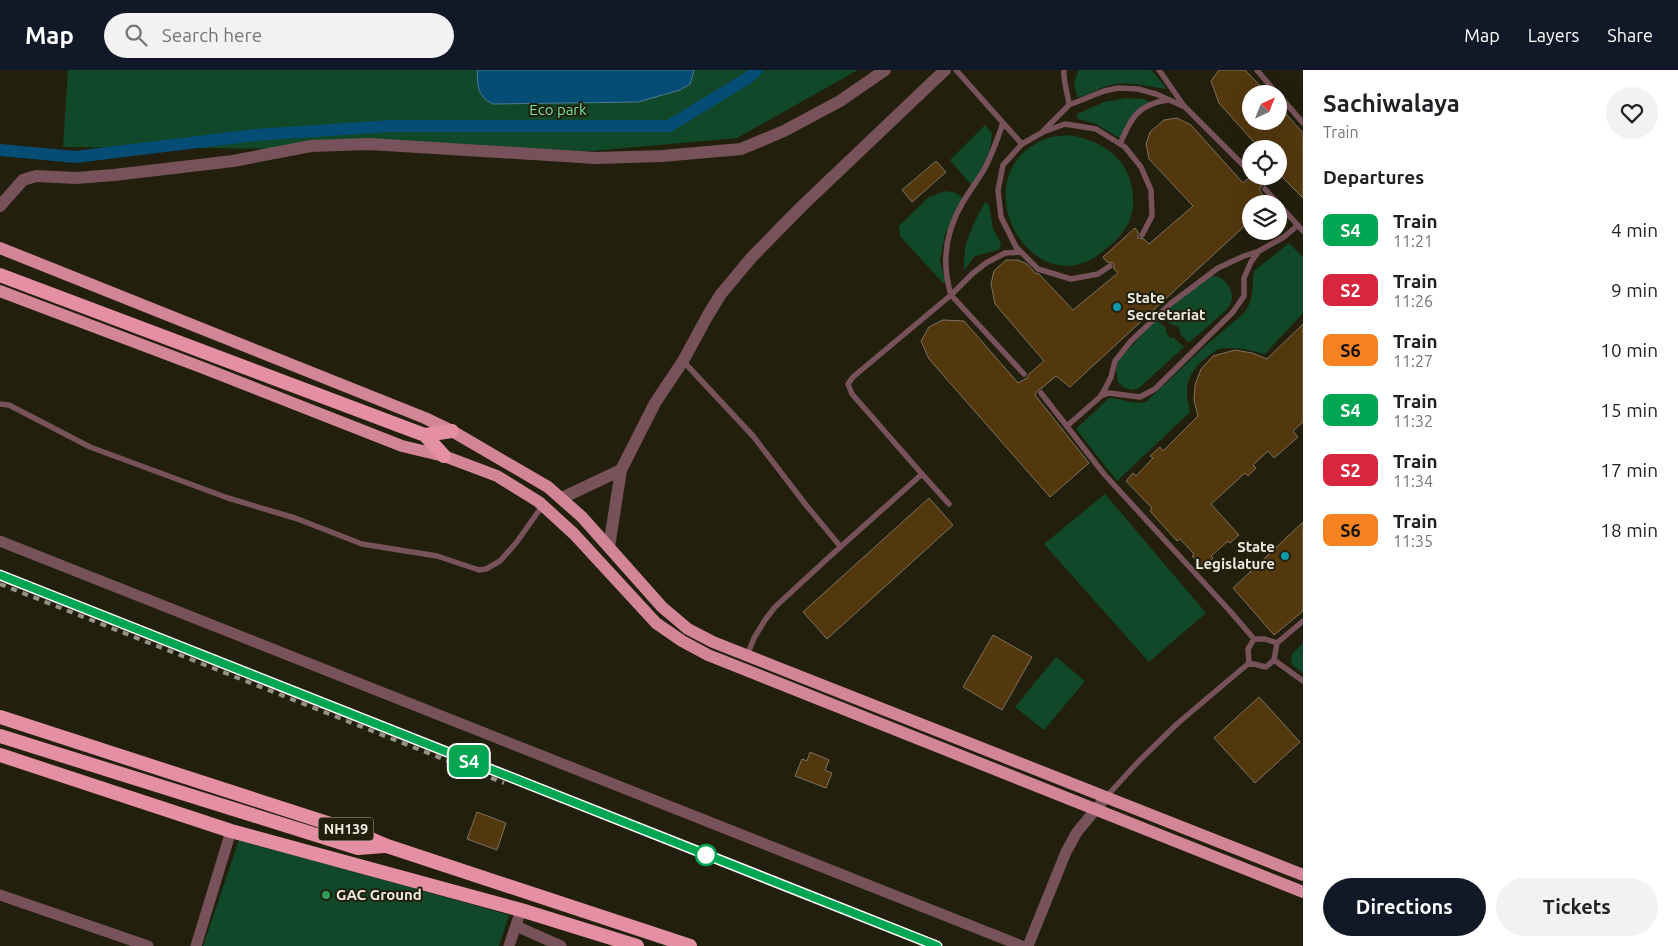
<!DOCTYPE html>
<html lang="en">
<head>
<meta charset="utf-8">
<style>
	:root { --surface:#fff; --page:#f2f2f2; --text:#202124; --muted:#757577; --accent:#111827 }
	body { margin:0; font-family:Ubuntu,sans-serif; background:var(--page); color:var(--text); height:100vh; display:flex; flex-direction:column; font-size:19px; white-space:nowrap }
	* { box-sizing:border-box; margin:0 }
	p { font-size:16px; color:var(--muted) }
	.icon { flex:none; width:28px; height:28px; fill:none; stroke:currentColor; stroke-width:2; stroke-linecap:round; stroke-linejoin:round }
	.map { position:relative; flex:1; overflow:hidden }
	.details { display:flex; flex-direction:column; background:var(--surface); width:375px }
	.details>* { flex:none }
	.badge { padding:0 10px; border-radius:8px; font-size:18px; line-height:32px }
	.needle { width:32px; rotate:43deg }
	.tools { position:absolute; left:1242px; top:15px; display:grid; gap:10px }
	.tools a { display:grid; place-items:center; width:45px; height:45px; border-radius:50%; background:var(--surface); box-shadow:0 5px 20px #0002; font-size:25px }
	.map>.badge { position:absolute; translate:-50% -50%; box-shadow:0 0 0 2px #fff }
	h2 { padding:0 20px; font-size:19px; line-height:45px }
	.round { display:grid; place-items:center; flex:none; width:52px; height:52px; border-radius:26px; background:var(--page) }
	.overview { display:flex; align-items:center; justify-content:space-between; height:85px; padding:0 20px }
	h1 { font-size:24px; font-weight:600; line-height:38px }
	.cta { display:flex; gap:10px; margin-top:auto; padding:10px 20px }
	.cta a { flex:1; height:58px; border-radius:30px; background:var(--accent); color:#fff; font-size:20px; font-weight:600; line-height:58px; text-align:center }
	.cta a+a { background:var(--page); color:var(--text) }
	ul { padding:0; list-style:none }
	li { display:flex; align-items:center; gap:15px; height:60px; padding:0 20px }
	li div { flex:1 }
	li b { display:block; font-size:19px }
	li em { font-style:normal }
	li .badge { min-width:55px; font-weight:700; text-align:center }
	header { display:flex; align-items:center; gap:30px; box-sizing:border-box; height:70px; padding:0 25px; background:var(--accent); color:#fff }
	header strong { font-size:24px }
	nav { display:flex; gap:28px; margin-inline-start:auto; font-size:18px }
	.search { width:350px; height:45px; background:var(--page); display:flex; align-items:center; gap:12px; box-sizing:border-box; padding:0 18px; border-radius:28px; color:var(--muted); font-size:19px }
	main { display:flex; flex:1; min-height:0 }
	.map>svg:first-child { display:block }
</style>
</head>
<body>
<header>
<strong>Map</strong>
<div class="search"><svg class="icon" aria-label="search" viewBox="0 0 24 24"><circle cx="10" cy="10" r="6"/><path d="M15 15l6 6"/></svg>Search here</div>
<nav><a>Map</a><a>Layers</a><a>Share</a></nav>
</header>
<main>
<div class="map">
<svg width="1303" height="876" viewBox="0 0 1303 876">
	<rect width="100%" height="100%" fill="#221f0d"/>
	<path fill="#104829" d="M68,0H858L737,68L592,81L63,77Z
		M1079,0H1151L1164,15L1166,19C1147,16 1125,10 1106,16C1096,20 1087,26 1077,27L1074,12Z
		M1126,28L1143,29L1150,32L1133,47L1121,69L1094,53L1078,49L1077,44L1104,32Z
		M985,55L992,63C991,84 983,99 973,117L950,90Z
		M1068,65C1098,69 1127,86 1132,118C1134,130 1134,141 1129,152C1123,164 1113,174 1102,182C1032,239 958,105 1045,69C1052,66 1061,66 1068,65Z
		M946,121L956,123L965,129L945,164L940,191L946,213H943L900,166L899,156L929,127Z
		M985,132L989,135L993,159L1001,173L999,180L975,186L964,200C962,174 973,154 985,132Z
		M1289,173L1303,187V243L1265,284C1249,280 1234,276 1219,279C1214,281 1210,285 1206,288C1186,304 1184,318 1190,342L1117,411L1076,359L1109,328C1123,328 1130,335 1146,332L1204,277L1244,243C1254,231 1252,216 1254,201Z
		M1217,206C1227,210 1236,223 1230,235C1227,241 1196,266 1189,273L1180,264L1179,257L1170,254L1162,244L1206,207Z
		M1156,250L1166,258V262L1170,268H1174L1184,277L1139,318L1131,320L1123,317L1118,312L1116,300L1118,290Z
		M1105,424L1206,543L1149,592L1044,474Z
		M1303,573V603L1291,594L1292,584Z
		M1056,587L1085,611L1044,660L1015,637Z
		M239,770L273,780L274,779L276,780L509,845L499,876H203Z"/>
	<path fill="#054d74" stroke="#4b7c94" d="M477,0H694V1L690,14L680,20L638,32L493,34C477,26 478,17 477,0Z"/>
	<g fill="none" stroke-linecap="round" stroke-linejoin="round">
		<path stroke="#054d74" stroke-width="12" d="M0,80L75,87L255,65L390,56H669L748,8L757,0"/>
	</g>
	<path fill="#53380e" stroke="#7e7160" d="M1219,0H1245L1268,24H1251V51H1279V36L1303,63V128L1279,104V81L1281,79H1260L1219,33L1211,11Z
		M1177,48L1191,55L1243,113L1250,107L1274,106L1266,115H1262L1260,118V121L1269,134H1251V150L1070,317L1056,306L1042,318L1037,321L1035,325L1089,393L1050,427L929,289L921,271L929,257L943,250L964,251L1018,313L1027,308L1029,304L1044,291L995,234L991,214L994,201L1006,190H1018L1027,194L1035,203L1039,204L1073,240L1118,203L1114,199V193L1107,192L1103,187L1135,158L1138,162V168L1144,169L1149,174L1193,136L1149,89L1146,74L1150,62L1164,50Z
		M936,91L946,102L912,132L902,120Z
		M1303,254V352L1293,361L1298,367L1274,388L1268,381L1253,395L1256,398L1248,406L1245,403L1211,434L1239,465L1230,473L1228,471L1211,486L1213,488L1203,498L1192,486L1194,484L1180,469L1177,471L1150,441L1152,438L1126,411L1133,403L1136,406L1153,388L1150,386L1160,377L1163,381L1198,346L1194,330L1195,315L1201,299L1213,286L1235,280L1252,283L1267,289Z
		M929,428L953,455L827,569L803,542Z
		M1303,452V541L1274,565L1233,518Z
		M993,565L1032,587L1002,640L963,617Z
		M1259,627L1300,672L1255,713L1214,668Z
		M810,682L829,690L825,700L832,703L826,718L795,706L802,689L807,691Z
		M477,742L506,753L497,780L467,769Z"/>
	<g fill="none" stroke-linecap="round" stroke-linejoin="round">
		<path stroke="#78525a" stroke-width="5.5" d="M956,0L1022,74
			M1064,0C1063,12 1068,23 1069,35
			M1159,0L1184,36
			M1257,0L1277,24
			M1279,25L1303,53
			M1003,53C998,67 993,82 986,96C979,109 970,120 963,132C945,162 941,192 951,225L1024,304
			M1044,60L1069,35L1104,21L1118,18L1138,19L1156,24L1185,37L1250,102
			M1120,74C1131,48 1138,34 1168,30
			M1265,119L1303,161
			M1110,196L1098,204L1071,209L1038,199L1016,177L1001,147L998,120L1003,95L1022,74L1043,62L1065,54L1096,59L1125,77L1141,97L1151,120L1152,146L1142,165
			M683,291L753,366L806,435L840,476
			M1041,323L1104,404L1229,540L1254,569
			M1101,326L1109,323L1140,327L1155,319L1233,242L1244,226V208L1251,192L1259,181
			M0,334L9,335L90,377L228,428L295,448L362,474L437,486L479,500L486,499L500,491L516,473L543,435
			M1067,356L1100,327L1105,319L1111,307L1115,291L1131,271L1170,234L1218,198L1244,186L1259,181L1284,167L1298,155
			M922,404L949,434
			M1277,573L1265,569H1254L1248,579L1249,593L1266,597L1274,590L1277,573L1303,551
			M747,586L754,568L765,550L775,537L827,489L922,404L852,324L848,314L853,307L951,225L972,204L986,193L1005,183L1020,182
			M1274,590L1303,611
			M1106,727L1139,691L1178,653L1249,593"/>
		<path stroke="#78525a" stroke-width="11" d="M0,471L1022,876
			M0,825L148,876
			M516,856L561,876
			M196,876L231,761
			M509,876L521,840
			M1028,876L1066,782L1077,762L1106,727"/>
		<path stroke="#78525a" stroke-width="12" d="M0,136L23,110L36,106L76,108L114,105L233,91L311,76L369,74L596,88L662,86L741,79L784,61L840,31L885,0
			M562,428L621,400
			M609,477L621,400L655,333L683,291L708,245L721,224L752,187L801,137L945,0"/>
		<path stroke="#d28597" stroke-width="12" d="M0,178L425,348L452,361L548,417L582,447L662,537L688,559L713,572L1303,805
			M0,221L206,299L402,376L444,386L497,406L539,432L574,464L656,553L682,571L708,585L1303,822"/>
		<path stroke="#e48fa3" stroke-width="14" d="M0,205L414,361L425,365L452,361
			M425,365L444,386
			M0,647L352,761L387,776L690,876
			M0,666L358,778L384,776
			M0,685L231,761L521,840L637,876"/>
		<path stroke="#959284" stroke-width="4" stroke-dasharray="6 6" stroke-linecap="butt" d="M0,505L937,876
			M0,514L504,713"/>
	</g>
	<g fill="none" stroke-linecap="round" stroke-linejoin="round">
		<g stroke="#fff" stroke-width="11">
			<path id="line" d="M0,505L937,876"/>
		</g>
		<use href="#line" stroke="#00a651" stroke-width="8"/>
	</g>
	<g fill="#0f9aa8" stroke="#221f0d" stroke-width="2">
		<circle cx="1117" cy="237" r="5"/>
		<circle cx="1285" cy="486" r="5"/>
	</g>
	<circle fill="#fff" stroke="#00a651" stroke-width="2.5" cx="706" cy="785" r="10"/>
	<circle fill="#2e9e5b" stroke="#221f0d" stroke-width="2" cx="326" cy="825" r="5"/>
	<g text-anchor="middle" stroke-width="4" stroke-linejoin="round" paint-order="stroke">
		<rect fill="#221f0d" stroke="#b0aea1" stroke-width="1" x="318.5" y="747.5" width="55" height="23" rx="4"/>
		<g font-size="14" font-weight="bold" fill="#edebe0">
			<text x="346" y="764">NH139</text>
		</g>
		<g font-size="15" fill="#73e49f" stroke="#221f0d">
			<text x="558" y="45">Eco park</text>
		</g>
		<g font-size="15" font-weight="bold" fill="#edebe0" stroke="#221f0d" text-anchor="start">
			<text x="1127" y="233">State<tspan x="1127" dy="17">Secretariat</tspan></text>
			<text x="1275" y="482" text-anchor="end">State<tspan x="1275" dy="17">Legislature</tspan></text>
			<text x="336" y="830">GAC Ground</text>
		</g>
	</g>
</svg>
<div class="tools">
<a><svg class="needle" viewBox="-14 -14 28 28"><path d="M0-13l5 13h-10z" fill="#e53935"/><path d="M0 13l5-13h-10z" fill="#757577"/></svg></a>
<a><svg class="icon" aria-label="locate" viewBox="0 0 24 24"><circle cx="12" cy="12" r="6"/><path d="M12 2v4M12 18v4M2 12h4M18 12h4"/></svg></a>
<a><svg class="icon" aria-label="layers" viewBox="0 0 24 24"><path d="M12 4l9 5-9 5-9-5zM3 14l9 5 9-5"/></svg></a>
</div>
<b class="badge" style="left:469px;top:691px;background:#00a651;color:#fff">S4</b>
</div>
<section class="details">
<div class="overview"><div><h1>Sachiwalaya</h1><p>Train</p></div><a class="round"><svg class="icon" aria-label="heart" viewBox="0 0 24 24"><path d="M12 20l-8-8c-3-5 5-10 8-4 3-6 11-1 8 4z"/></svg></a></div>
<h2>Departures</h2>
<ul>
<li><span class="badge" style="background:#00a651;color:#fff">S4</span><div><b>Train</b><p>11:21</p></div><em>4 min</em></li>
<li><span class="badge" style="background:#d7263d;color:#fff">S2</span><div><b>Train</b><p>11:26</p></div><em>9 min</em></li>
<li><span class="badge" style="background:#f58220;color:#111">S6</span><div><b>Train</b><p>11:27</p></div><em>10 min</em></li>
<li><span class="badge" style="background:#00a651;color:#fff">S4</span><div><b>Train</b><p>11:32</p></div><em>15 min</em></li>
<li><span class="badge" style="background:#d7263d;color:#fff">S2</span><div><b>Train</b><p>11:34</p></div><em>17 min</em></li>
<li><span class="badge" style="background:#f58220;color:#111">S6</span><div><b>Train</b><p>11:35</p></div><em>18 min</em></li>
</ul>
<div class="cta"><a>Directions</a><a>Tickets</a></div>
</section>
</main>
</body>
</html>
